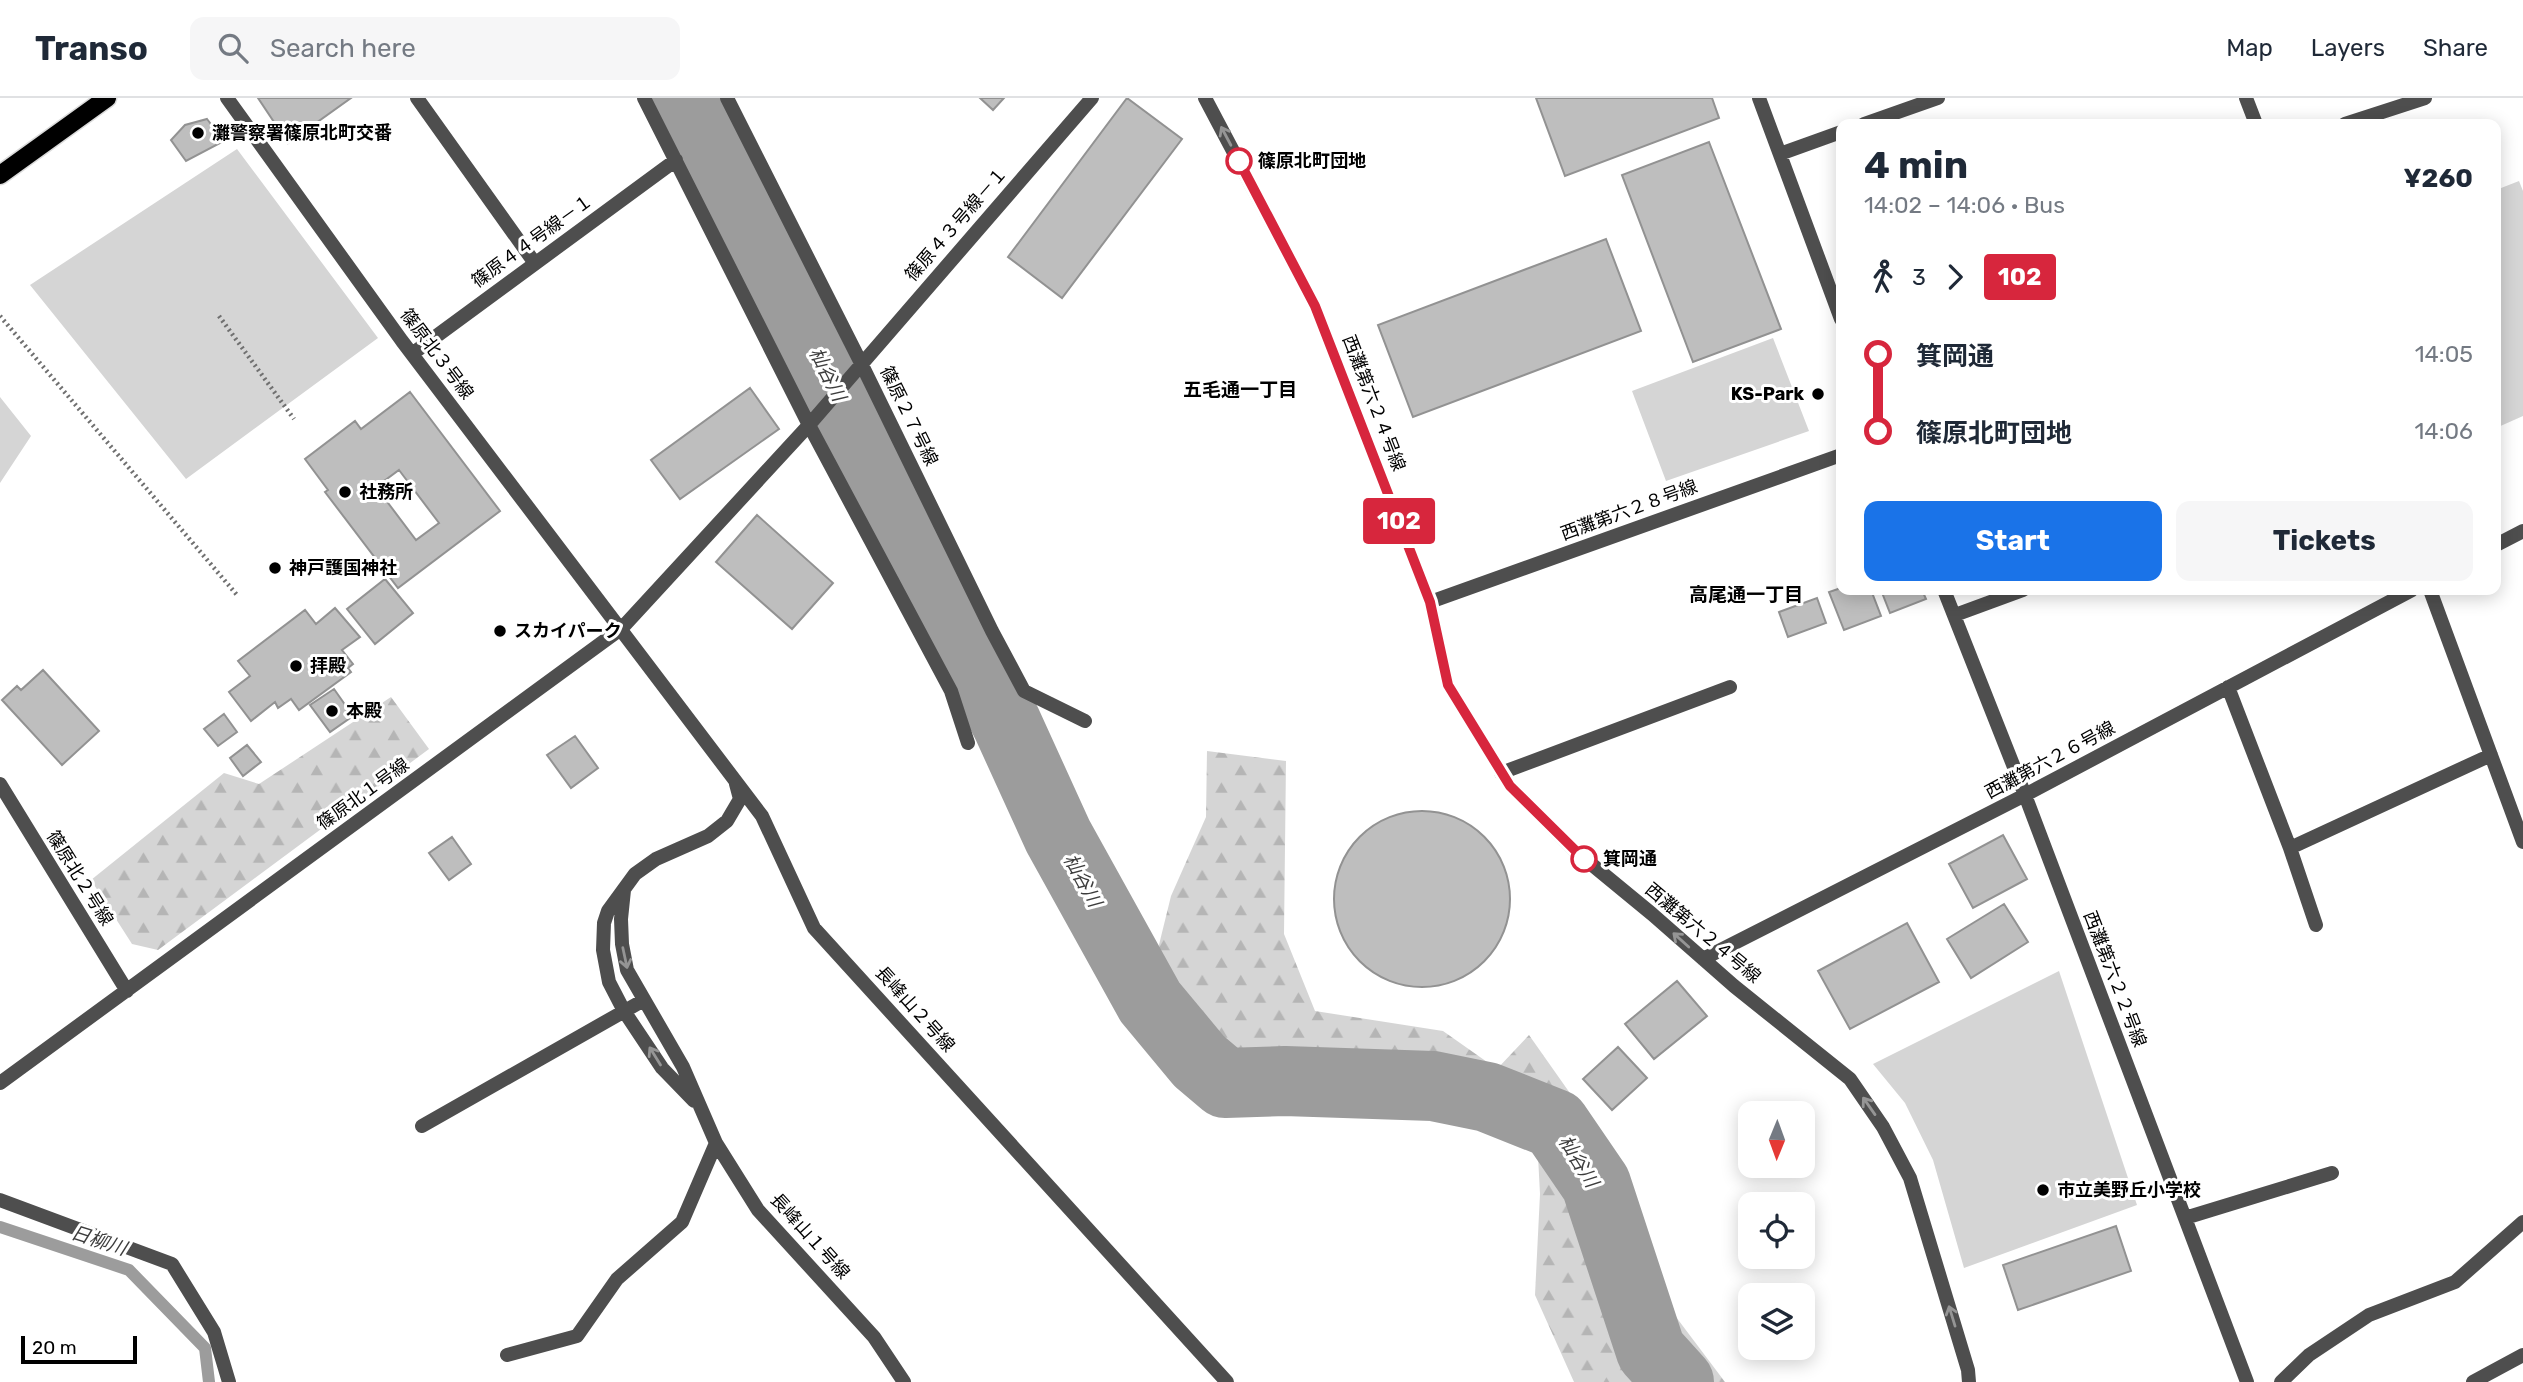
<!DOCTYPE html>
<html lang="en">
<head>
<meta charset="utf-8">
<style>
	:root { --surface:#fff; --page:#f6f6f7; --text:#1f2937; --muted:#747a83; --line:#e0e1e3; --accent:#1a73e8 }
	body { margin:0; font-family:Rubik,"Noto Sans JP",sans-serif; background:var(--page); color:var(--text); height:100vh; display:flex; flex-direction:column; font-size:26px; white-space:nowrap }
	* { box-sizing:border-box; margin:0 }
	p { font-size:23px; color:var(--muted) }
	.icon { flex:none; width:38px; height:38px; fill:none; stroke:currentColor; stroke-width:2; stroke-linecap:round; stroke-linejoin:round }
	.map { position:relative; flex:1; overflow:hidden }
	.details { position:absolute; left:1836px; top:21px; width:665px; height:476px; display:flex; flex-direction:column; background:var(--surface); border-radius:14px; box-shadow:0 4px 18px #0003 }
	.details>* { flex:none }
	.badge { padding:0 14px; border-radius:5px; font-size:24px; line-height:46px }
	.needle { width:46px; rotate:181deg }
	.controls { position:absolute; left:1738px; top:1003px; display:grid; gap:14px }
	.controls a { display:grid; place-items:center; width:77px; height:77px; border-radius:14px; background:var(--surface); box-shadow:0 4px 18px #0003; font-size:35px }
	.scale { position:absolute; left:21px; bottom:18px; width:116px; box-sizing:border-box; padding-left:7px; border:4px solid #000; border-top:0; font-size:19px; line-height:24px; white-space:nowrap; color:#000; -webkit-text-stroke:5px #fff; paint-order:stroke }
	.map>.badge { position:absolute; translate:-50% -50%; box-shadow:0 0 0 4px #fff }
	.legs { display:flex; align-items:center; gap:10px; height:77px; padding:0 28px; font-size:23px }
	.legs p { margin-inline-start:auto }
	.headline { display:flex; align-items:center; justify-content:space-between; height:119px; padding:0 28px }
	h1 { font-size:38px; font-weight:700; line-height:52px }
	.button { display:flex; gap:14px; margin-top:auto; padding:14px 28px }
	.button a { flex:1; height:80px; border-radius:14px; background:var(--accent); color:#fff; font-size:28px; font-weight:700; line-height:80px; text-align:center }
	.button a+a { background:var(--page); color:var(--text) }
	ul { padding:0 28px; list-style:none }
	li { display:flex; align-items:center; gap:24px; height:77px; font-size:26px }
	li i { display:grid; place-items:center; width:10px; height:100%; margin:0 9px; background:currentColor }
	li i::after { content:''; width:18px; height:18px; margin:-9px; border:5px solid; border-radius:50%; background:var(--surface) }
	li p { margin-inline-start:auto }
	li:first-child i { background:linear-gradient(#0000 50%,currentColor 0) }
	li:last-child i { background:linear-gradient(currentColor 50%,#0000 0) }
	header { display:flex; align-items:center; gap:42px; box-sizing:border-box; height:98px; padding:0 35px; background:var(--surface); border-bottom:2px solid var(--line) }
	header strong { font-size:33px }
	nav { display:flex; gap:38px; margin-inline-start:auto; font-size:24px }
	.search { width:490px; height:63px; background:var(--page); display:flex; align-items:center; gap:18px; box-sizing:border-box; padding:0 24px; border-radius:14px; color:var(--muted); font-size:26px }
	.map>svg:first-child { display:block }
</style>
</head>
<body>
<header>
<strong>Transo</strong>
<div class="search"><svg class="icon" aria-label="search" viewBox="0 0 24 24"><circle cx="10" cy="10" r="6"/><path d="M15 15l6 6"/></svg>Search here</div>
<nav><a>Map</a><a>Layers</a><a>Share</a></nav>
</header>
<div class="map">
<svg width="2523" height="1284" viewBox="0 0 2523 1284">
	<defs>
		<pattern id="forest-firs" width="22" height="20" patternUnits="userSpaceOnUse" patternTransform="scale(1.75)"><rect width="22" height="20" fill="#d5d5d5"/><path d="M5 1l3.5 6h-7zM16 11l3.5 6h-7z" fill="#b5b5b5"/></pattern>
	</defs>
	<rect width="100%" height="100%" fill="#fff"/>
	<path fill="url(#forest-firs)" d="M391,599L429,651L158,852L132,846L91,782L224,675L259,686Z
		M1207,653L1286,663L1284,836L1315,913L1443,933L1497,971L1529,937L1629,1079L1664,1203L1725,1284H1574L1535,1197L1540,1096L1537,1039L1522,990L1443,971L1370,1008H1265L1205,964L1156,859L1171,798L1206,719Z"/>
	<path fill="#d5d5d5" d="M237,51L378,240L186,381L30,187Z
		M2519,83L2523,93V318L2496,330V92Z
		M1773,240L1809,333L1666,383L1632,293Z
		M0,299L31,338L0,385Z
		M2059,873L2137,1107L1964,1170L1933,1062L1905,1005L1873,966Z"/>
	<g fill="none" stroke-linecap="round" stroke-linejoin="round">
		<path stroke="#9c9c9c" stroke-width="12" d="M0,1129L129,1172L205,1250L209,1284"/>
		<path stroke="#9c9c9c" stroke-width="70" d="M687,0L1007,626L1058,738L1150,904L1199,963L1225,985L1285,983L1433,988L1487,999L1555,1026L1596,1086L1651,1253L1679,1284"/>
	</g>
	<path fill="#bebebe" stroke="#929292" stroke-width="2" fill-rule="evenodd" d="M258,0H351L288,45Z
		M980,0H1004L993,12Z
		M1127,0L1182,41L1062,200L1008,159Z
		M1536,0H1712L1719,20L1565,78Z
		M207,21L224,43L186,63L171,42L185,27Z
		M1709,44L1781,231L1693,264L1622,77Z
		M1606,141L1641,233L1413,319L1378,227Z
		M750,290L779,331L680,401L651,362Z
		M410,294L500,413L398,490L325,394L328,392L305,361L355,323L361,331ZM399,372L439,425L416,442L376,389Z
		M757,417L833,485L792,531L716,464Z
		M385,481L413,515L375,546L347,511Z
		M1841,490V492H1871L1881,518L1844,532L1829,494Z
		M1881,492H1922L1926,501L1890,515Z
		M1817,500L1826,525L1788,539L1779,514Z
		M335,510L360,539L342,552L353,566L348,570L351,574L299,612L291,601L278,610L275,604L251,623L229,594L250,578L238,563L305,512L316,526Z
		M43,572L99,633L62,667L2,602L17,588L21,592Z
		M334,591L353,618L330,634L310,607Z
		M224,616L237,634L218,648L204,631Z
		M575,638L598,670L571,690L547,657Z
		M247,647L261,664L243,678L230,660Z
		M1334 801a88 88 0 1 1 176 0a88 88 0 1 1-176 0Z
		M2003,737L2027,781L1973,810L1949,766Z
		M452,739L471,766L449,782L429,755Z
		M2004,806L2028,844L1971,880L1947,841Z
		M1907,825L1939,884L1850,931L1818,873Z
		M1677,883L1707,918L1654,961L1625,926Z
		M1618,949L1647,980L1612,1012L1583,981Z
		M2116,1128L2131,1173L2018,1212L2003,1167Z"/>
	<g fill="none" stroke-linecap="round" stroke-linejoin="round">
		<g stroke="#dbdbdb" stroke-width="21">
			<path id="primary" d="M0,77L107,0"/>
		</g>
		<path stroke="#707070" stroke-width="4.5" stroke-dasharray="2 3.5" stroke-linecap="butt" d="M0,218L237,497
			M219,218L294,321"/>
		<path stroke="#4e4e4e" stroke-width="14" d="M227,0L402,243L762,718L814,830L1227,1284
			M417,0L534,164
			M644,0L809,327L951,593L968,645
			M727,0L861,265L992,533L1024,593L1085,623
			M1205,0L1315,208L1430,504L1448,587L1510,688L1573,751L1652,816L1734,888L1850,981L1883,1029L1910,1080L1968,1272L1969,1284
			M1759,0L1841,221
			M2246,0L2256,26
			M1864,26L1938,0
			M2345,26L2425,0
			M1780,56L1841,34
			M412,256L676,62
			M2496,447L2523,433
			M1944,492L2025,697L2247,1284
			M2430,492L2523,744
			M1430,504L1841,357
			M1955,517L2023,492
			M2228,589L2290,750L2316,827
			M1501,675L1730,589
			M0,686L127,893
			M2290,750L2491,657
			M624,792L621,821L622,846L627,872L683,969L716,1045L758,1112L874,1239L904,1284
			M1703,861L2025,697L2412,492
			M0,985L622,530L809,327L1092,0
			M694,1003L662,970L624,913L609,884L603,852L604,825L608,813L635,776L656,761L708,738L727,723L740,701L736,686
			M422,1028L644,902
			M0,1102L172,1166L214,1234L229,1284
			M2185,1120L2332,1075
			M507,1257L577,1238L617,1181L682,1124L716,1045
			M2281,1284L2309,1257L2369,1217L2455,1184L2523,1124
			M2473,1284L2523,1257"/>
		<use href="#primary" stroke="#000" stroke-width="18"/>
	</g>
	<defs><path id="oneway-shaft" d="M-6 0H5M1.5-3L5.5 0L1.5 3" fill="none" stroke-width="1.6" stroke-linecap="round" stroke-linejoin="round" transform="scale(1.75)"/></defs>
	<g stroke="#959595">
		<use href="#oneway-shaft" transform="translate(1226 38) rotate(-118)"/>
		<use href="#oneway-shaft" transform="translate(1681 842) rotate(-138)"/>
		<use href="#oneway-shaft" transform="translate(625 860) rotate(78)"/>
		<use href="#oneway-shaft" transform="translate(655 958) rotate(-122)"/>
		<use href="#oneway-shaft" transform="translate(1869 1008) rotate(-125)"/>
		<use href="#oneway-shaft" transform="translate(1952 1218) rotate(-107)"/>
	</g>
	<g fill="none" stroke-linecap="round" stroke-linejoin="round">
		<g stroke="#fff" stroke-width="16">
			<path id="line-1" d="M1239,63L1315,208L1430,504L1448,587L1510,688L1584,761"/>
		</g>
		<use href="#line-1" stroke="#d7263d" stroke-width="10"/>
	</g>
	<g fill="#000" stroke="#fff" stroke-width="2.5">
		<circle cx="198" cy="35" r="7"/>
		<circle cx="1818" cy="296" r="7"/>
		<circle cx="345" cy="394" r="7"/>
		<circle cx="275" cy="470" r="7"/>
		<circle cx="500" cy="533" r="7"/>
		<circle cx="296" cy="568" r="7"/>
		<circle cx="332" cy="613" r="7"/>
		<circle cx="2043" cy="1092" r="7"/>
	</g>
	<g fill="#fff" stroke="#d7263d" stroke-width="3.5">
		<circle cx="1239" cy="63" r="12"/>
		<circle cx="1584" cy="761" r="12"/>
	</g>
	<g text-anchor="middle" stroke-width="6" stroke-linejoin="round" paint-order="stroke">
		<g font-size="18" font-weight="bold" fill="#000" stroke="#fff" text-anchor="start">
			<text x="212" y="41">灘警察署篠原北町交番</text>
			<text x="1804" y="302" text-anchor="end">KS-Park</text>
			<text x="359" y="400">社務所</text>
			<text x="289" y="476">神戸護国神社</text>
			<text x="514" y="539">スカイパーク</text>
			<text x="310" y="574">拝殿</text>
			<text x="346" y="619">本殿</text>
			<text x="2057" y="1098">市立美野丘小学校</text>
		</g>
		<g font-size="18" font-weight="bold" fill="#000" stroke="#fff" text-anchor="start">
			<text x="1258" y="69">篠原北町団地</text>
			<text x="1603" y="767">箕岡通</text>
		</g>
		<g font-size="18" fill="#000" stroke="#fff">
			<text transform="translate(956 126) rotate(-49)" y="6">篠原４３号線－１</text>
			<text transform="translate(532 143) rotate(-36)" y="6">篠原４４号線－１</text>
			<text transform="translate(437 256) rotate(53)" y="6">篠原北３号線</text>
			<text transform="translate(1374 305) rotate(69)" y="6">西灘第六２４号線</text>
			<text transform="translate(909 318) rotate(64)" y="6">篠原２７号線</text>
			<text transform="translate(1629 412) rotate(-20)" y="6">西灘第六２８号線</text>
			<text transform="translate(2050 662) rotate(-28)" y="6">西灘第六２６号線</text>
			<text transform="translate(363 696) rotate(-36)" y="6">篠原北１号線</text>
			<text transform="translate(80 780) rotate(58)" y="6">篠原北２号線</text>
			<text transform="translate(1703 835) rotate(40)" y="6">西灘第六２４号線</text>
			<text transform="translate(2115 881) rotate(69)" y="6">西灘第六２２号線</text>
			<text transform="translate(915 911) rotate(48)" y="6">長峰山２号線</text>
			<text transform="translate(810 1138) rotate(48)" y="6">長峰山１号線</text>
		</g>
		<g font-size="19" font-style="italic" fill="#3d3d3d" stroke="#fff">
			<text transform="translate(828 276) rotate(63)" y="7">杣谷川</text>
			<text transform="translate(1083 782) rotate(61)" y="7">杣谷川</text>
			<text transform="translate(1579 1063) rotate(58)" y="7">杣谷川</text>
			<text transform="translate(99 1142) rotate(18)" y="7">日柳川</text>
		</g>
		<g font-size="19" font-weight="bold" fill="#000" stroke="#fff">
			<text x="1240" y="298">五毛通一丁目</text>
			<text x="1746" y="503">高尾通一丁目</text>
		</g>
	</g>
</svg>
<div class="controls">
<a><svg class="needle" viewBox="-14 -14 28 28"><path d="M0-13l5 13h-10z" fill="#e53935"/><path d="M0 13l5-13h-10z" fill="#747a83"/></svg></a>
<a><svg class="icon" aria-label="locate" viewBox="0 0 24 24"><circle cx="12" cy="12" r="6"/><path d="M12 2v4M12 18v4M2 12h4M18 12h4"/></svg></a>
<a><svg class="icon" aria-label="layers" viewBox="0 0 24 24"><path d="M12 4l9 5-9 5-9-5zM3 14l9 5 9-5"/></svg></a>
</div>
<div class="scale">20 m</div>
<b class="badge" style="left:1399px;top:423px;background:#d7263d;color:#fff">102</b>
<section class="details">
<div class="headline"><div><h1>4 min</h1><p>14:02 – 14:06 · Bus</p></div><b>¥260</b></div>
<div class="legs"><svg class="icon" aria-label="walk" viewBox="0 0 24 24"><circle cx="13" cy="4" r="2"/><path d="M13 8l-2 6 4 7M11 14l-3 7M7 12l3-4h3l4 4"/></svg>3<svg class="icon" aria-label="forward" viewBox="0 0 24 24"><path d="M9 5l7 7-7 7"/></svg><b class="badge" style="background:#d7263d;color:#fff">102</b></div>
<ul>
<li><i style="color:#d7263d"></i><b>箕岡通</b><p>14:05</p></li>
<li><i style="color:#d7263d"></i><b>篠原北町団地</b><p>14:06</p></li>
</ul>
<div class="button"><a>Start</a><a>Tickets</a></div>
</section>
</div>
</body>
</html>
